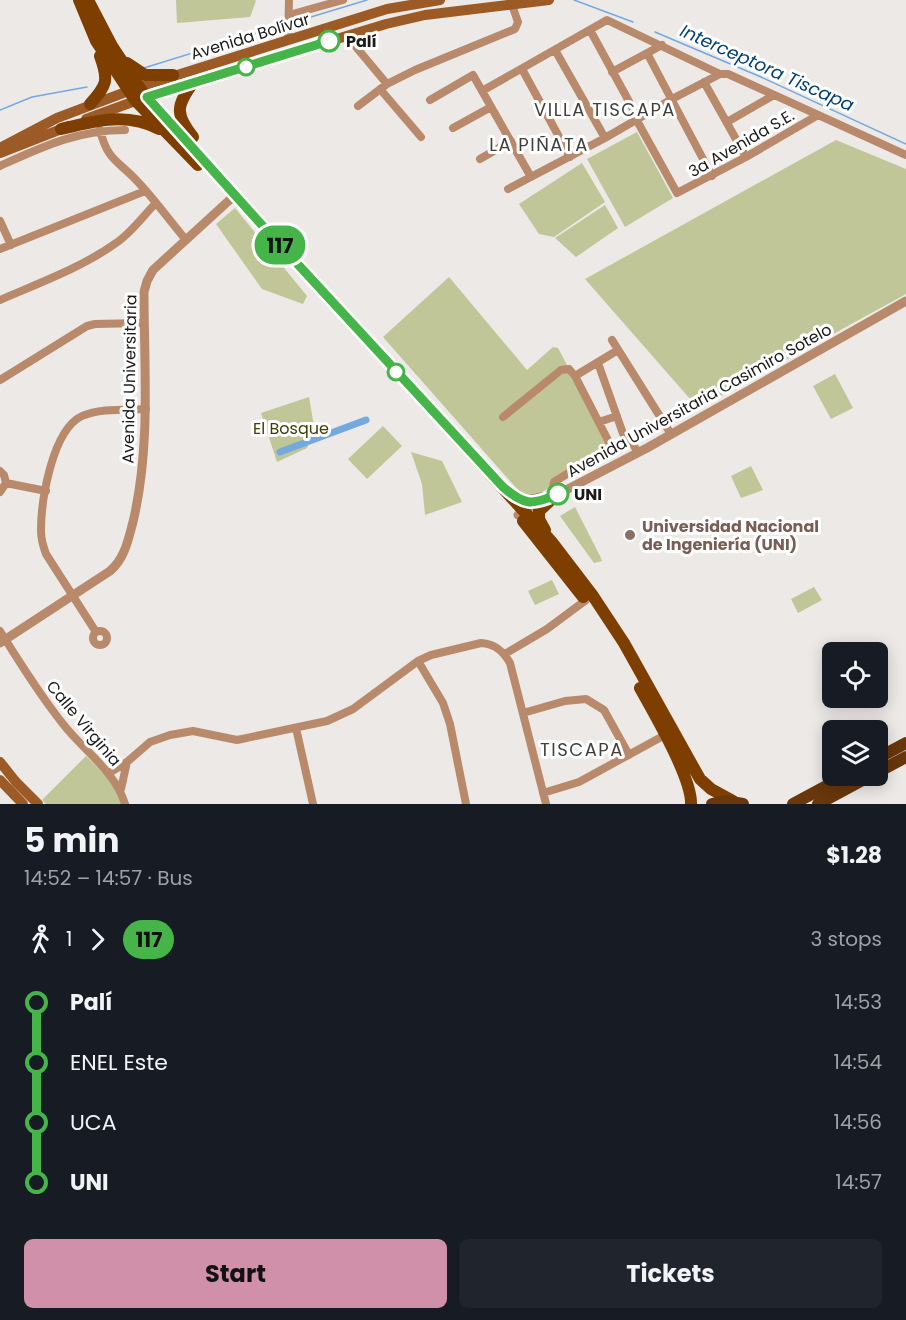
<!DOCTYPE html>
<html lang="en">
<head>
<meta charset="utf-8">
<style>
	:root { --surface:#171b24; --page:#20242c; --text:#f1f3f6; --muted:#9ea1a6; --accent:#d190a9 }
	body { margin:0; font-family:Poppins,sans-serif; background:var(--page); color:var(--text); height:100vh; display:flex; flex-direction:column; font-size:22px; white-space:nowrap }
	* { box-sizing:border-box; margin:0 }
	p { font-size:20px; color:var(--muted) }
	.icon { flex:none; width:33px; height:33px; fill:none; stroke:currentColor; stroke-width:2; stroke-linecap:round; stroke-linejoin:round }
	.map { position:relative; height:804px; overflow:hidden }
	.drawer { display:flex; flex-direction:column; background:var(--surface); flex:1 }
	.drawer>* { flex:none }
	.badge { padding:0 12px; border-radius:20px; font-size:21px; line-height:39px }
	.buttons { position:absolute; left:822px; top:642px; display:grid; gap:12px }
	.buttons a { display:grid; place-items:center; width:66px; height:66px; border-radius:9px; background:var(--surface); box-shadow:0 3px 15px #0003; font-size:30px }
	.map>.badge { position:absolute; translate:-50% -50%; box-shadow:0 0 0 3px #fff }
	.legs { display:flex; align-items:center; gap:9px; height:66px; padding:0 24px; font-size:20px }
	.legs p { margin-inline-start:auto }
	.head { display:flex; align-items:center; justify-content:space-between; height:102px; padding:0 24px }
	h1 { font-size:33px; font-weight:700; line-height:45px }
	.action { display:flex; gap:12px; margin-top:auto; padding:12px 24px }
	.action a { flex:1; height:69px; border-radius:9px; background:var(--accent); color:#111; font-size:24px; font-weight:700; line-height:69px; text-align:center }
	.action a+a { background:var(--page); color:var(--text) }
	ul { padding:0 24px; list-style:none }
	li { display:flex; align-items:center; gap:21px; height:60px; font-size:22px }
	li i { display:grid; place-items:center; width:9px; height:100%; margin:0 8px; background:currentColor }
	li i::after { content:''; width:15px; height:15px; margin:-8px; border:4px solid; border-radius:50%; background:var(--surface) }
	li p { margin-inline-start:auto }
	li:first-child i { background:linear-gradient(#0000 50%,currentColor 0) }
	li:last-child i { background:linear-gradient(currentColor 50%,#0000 0) }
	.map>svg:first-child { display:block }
</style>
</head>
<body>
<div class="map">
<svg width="906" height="804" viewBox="0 0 906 804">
	<rect width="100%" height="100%" fill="#ece9e6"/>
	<path fill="#c0c697" d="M176,0H255L256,1L250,17L177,23Z
		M637,132L673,198L625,227L587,159Z
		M836,140L906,169V294L698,408L585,279Z
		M582,163L605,202L554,237L539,234L519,204Z
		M605,205L618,228L576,257L555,238Z
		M235,208L307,296L303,304L262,289L216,224Z
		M449,277L527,370L553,347L558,348L611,448L533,498H525L383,337Z
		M835,374L853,408L831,419L813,386Z
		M309,397L315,432L307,448L277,462L261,413Z
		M383,426L402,446L367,479L348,459Z
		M411,452L442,461L462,502L425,515L422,484Z
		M751,466L763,490L741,498L731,476Z
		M575,507L600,556L602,561L594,563L560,516Z
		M552,580L559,594L535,605L528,591Z
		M814,587L822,600L798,613L791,599Z
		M86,756L110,780L122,804H46L42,800Z"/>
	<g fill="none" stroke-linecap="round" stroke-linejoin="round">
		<path stroke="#74a9e0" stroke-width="1.5" d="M574,0L633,22
			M291,23L367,0
			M655,32L761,77L906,144
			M144,68L286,24
			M0,110L32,97L87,87"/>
		<path stroke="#74a9e0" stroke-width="7" d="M280,452L366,420"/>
		<path stroke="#b88a6b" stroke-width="8" d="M289,15L343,0
			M590,30L638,118
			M349,35L356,47L387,84
			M288,40L289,0
			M555,50L605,138
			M647,53L712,176
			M522,69L570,157
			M612,72L662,45
			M704,82L746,157
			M380,89L421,137
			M482,91L607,20L720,74
			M430,100L473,75L531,177
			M358,106L387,84L415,70L515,29L518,22L512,5
			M636,119L677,193L746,157L818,115
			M727,122L774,95
			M453,128L491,107
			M100,130C108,162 118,160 138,182C155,200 170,221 186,240
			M480,159L511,141
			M0,166C42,147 77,130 125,130
			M508,189L605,138L672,99L720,74H728L906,155
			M0,221L11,245
			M0,249L145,191
			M0,300C39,283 81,268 116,243C131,233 143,216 156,203
			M612,340L671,434
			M598,363L626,442
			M575,376L618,350
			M0,380L87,326L95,324L144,323
			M503,417L561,370L569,369L575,376L612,448
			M599,422L617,416
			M0,471L4,475L6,483L0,492
			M6,483L46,491
			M555,496L553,488L554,482C569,473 616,442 631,442L638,452
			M93 638a7 7 0 1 1 14 0a7 7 0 1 1-14 0Z
			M0,631C20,663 40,695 63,724C84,751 115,771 125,804
			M96,632L46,554C43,546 41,539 41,531C41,501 52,430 82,416C100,408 126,410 146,409
			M505,654L547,629L586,600
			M418,661L443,703L450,724L466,804
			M523,713L565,701L586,699L604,710L629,755
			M296,728L313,804
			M109,773L127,762L150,742L170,735L193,731L237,740L327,721L353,709L418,661L431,655L481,643C495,644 503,651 510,663L546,804
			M121,789L127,762
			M543,793L579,782L665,735"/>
		<path stroke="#b88a6b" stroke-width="9" d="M518,515L647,448L906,301
			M0,643L110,571C125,558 128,540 133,522C151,446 144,369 144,292L147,281L153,270L235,195"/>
		<path stroke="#9c5a27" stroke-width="10" d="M86,119L146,97L386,24L425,15L549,0
			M0,148L57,118L139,87L387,9L440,0
			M0,153L69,126
			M0,762L16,782L38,804
			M0,780L23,804"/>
		<path stroke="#7d3e00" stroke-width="12" d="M79,0L96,41L135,100L198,165
			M88,0L112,46L146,97L551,541L593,596L624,643L700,779L711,789L733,801
			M127,63L145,75H173
			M193,83C176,106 175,114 193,137
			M90,104C107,85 109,81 100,56
			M61,129C94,121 127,112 159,129
			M514,496L526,502L555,496
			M523,521L583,597
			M545,530L539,519V511L553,498
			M640,688C654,713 692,778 691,804"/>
		<path stroke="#68370b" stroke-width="12" d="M878,758L906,743
			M878,772L906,757
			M712,804L725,801L743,804
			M793,804L845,776
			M818,804L870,776"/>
	</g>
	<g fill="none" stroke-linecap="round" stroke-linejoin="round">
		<g stroke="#fff" stroke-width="14">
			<path id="line-1" d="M329,41L147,97L269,233L503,487C524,505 531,506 558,494"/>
		</g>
		<use href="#line-1" stroke="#45b549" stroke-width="9"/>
	</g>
	<g fill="#fff" stroke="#45b549" stroke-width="3">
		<circle cx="329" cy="41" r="10"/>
		<circle cx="246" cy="67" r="8"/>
		<circle cx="396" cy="372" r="8"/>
		<circle cx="558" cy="494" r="10"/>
	</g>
	<circle fill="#8d6e63" stroke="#fff" stroke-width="2" cx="630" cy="535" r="6"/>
	<g text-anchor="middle" stroke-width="6" stroke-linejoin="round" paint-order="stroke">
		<g font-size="16" fill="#1c1b1a" stroke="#fff">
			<text transform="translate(250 36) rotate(-17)" y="6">Avenida Bolívar</text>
			<text transform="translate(741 143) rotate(-30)" y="6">3a Avenida S.E.</text>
			<text transform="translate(129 379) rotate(-89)" y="6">Avenida Universitaria</text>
			<text transform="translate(699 400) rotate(-29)" y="6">Avenida Universitaria Casimiro Sotelo</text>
			<text transform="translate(84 723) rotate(50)" y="6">Calle Virginia</text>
		</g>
		<g font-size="16" font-weight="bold" fill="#1c1b1a" stroke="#fff" text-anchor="start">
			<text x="346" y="47">Palí</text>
			<text x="574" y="500">UNI</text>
		</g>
		<g font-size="16" fill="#3c4105" stroke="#fff">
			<text x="291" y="434">El Bosque</text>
		</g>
		<g font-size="16" font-weight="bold" fill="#785e54" stroke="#fff" text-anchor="start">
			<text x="642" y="532">Universidad Nacional<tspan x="642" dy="18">de Ingeniería (UNI)</tspan></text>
		</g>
		<g font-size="18" font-style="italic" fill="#024073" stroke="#fff">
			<text transform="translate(767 68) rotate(24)" y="6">Interceptora Tiscapa</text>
		</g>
		<g font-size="18" letter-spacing="1.5" fill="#413f3c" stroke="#fff">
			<text x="605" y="116">VILLA TISCAPA</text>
			<text x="539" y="151">LA PIÑATA</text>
			<text x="582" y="756">TISCAPA</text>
		</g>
	</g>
</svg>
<div class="buttons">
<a><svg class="icon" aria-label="locate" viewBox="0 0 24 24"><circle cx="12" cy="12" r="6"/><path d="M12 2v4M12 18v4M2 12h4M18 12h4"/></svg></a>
<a><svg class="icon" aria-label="layers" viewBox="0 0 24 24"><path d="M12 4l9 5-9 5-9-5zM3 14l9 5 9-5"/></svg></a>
</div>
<b class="badge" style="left:280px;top:245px;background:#45b549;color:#111">117</b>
</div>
<section class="drawer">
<div class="head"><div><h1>5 min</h1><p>14:52 – 14:57 · Bus</p></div><b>$1.28</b></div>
<div class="legs"><svg class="icon" aria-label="walk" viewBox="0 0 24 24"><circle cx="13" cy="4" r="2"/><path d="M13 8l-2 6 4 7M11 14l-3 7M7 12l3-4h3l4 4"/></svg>1<svg class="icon" aria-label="forward" viewBox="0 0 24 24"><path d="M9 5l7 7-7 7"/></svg><b class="badge" style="background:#45b549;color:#111">117</b><p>3 stops</p></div>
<ul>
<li><i style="color:#45b549"></i><b>Palí</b><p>14:53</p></li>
<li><i style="color:#45b549"></i><span>ENEL Este</span><p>14:54</p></li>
<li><i style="color:#45b549"></i><span>UCA</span><p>14:56</p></li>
<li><i style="color:#45b549"></i><b>UNI</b><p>14:57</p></li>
</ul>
<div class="action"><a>Start</a><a>Tickets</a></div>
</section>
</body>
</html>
